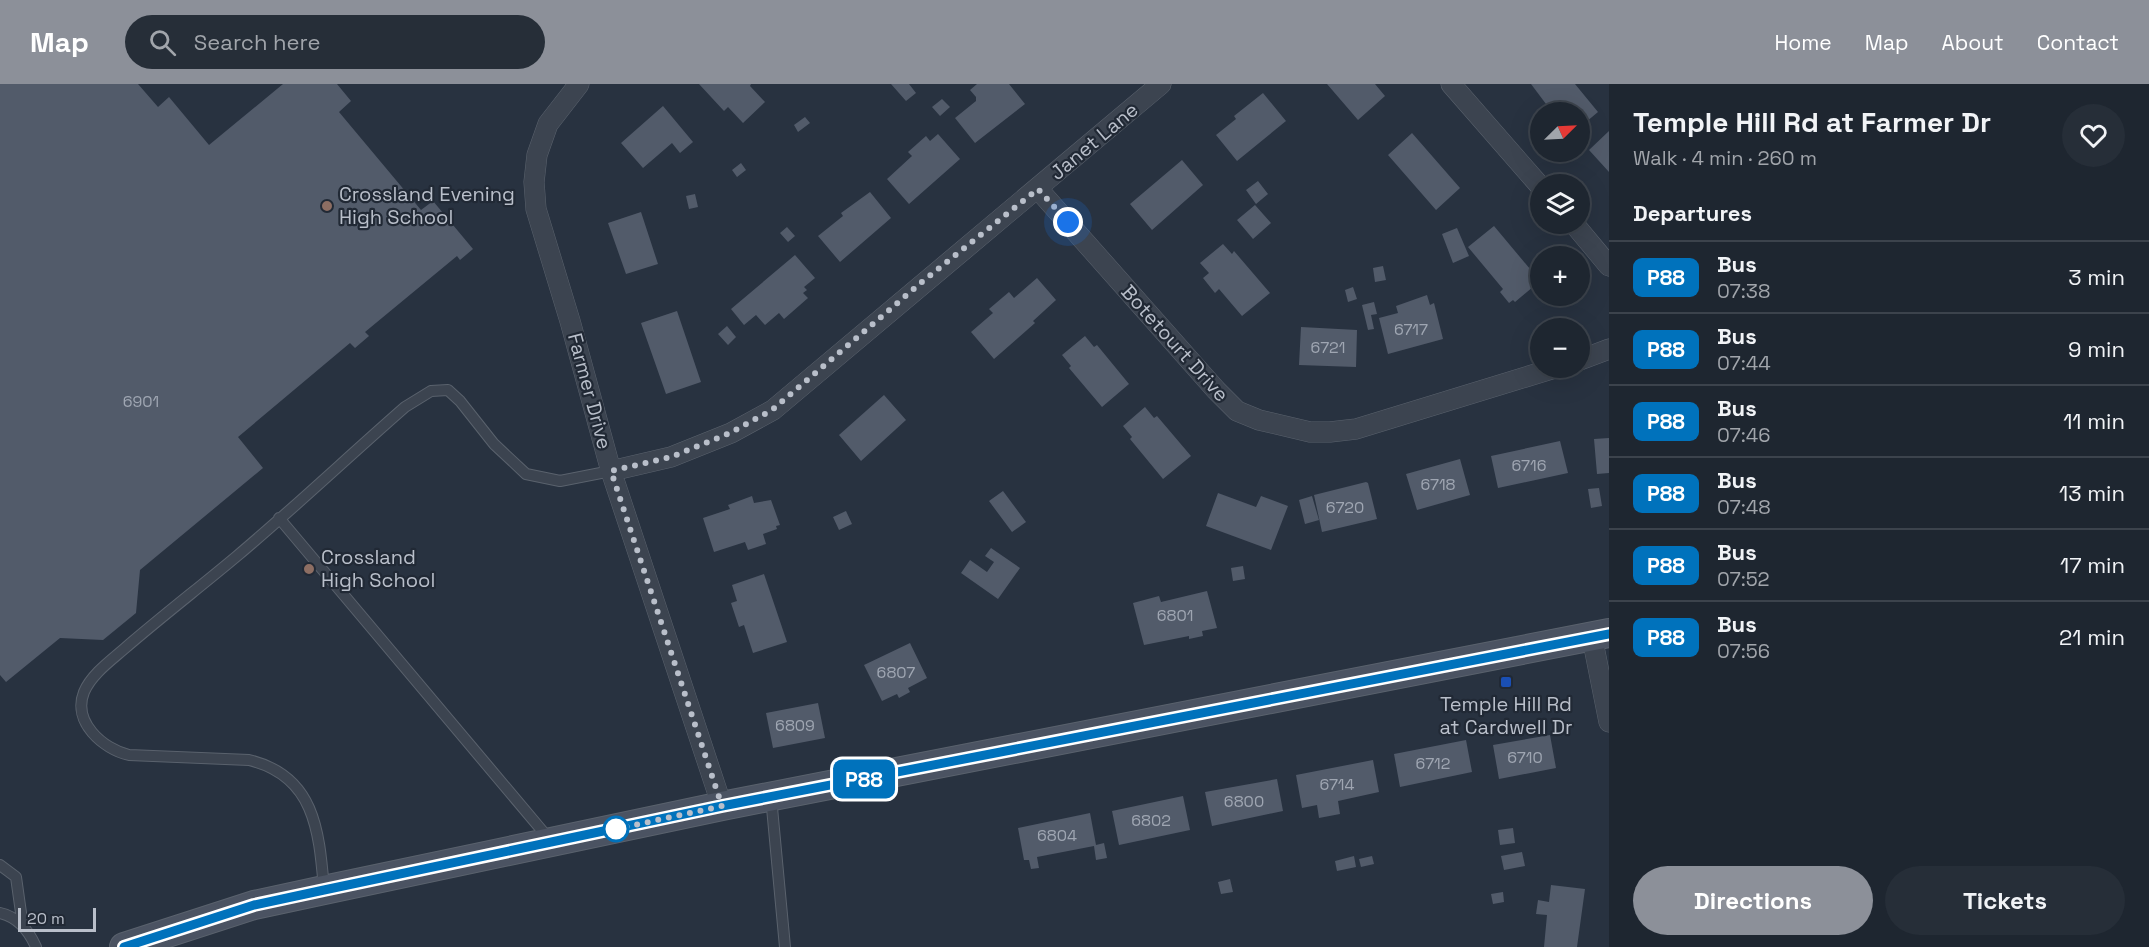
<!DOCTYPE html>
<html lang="en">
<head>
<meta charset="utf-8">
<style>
	:root { --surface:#1e2630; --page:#262e38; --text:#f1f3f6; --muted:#a1a5ab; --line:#3c434c; --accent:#8c9099 }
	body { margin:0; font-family:"Space Grotesk",sans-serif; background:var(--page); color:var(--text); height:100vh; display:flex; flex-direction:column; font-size:22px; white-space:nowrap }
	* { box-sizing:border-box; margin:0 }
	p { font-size:20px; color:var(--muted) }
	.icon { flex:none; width:33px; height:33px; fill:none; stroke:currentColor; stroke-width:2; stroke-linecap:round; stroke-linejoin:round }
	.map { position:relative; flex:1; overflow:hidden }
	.panel { display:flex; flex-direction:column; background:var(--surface); width:540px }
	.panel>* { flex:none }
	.badge { padding:0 12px; border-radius:9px; font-size:21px; line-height:39px }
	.needle { width:39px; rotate:66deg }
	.tools { position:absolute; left:1530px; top:18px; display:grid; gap:12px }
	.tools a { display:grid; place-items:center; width:60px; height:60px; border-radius:50%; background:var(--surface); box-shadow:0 6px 24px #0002,0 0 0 2px var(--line); font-size:30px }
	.scale { position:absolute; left:18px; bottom:15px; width:78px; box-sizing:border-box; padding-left:6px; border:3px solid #b9bfca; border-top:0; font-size:16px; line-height:21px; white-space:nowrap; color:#b9bfca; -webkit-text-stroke:4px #212935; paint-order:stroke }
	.you { position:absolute; width:30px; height:30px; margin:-15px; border:4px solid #fff; border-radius:50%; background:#1a73e8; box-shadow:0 0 0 9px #1a73e833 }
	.map>.badge { position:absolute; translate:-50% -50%; box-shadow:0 0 0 3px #fff }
	h2 { padding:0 24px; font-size:22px; line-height:54px }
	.round { display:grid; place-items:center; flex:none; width:63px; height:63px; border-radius:32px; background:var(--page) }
	.overview { display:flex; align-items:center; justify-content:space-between; height:102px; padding:0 24px }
	h1 { font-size:28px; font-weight:700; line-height:45px }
	.cta { display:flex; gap:12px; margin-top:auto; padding:12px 24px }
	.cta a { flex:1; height:69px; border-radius:36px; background:var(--accent); color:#fff; font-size:24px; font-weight:700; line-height:69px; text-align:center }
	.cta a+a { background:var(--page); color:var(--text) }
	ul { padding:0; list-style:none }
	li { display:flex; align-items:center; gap:18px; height:72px; padding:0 24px; border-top:2px solid var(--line) }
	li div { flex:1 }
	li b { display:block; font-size:22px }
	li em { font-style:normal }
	li .badge { min-width:66px; font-weight:700; text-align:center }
	header { display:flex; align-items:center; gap:36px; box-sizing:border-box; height:84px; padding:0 30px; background:var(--accent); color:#fff }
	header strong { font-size:28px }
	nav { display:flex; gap:33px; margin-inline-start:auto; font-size:21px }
	.search { width:420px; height:54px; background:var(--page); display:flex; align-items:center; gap:15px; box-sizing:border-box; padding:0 21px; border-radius:33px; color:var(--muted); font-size:22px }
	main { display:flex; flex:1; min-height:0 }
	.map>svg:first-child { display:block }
</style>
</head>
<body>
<header>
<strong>Map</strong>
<div class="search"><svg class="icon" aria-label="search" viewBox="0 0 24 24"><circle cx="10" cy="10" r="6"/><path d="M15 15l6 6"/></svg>Search here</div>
<nav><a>Home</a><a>Map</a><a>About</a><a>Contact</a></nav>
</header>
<main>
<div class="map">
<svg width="1609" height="863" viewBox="0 0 1609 863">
	<rect width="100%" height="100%" fill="#283240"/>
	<path fill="#525b6a" d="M0,0H138L158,23L169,13L209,61L283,0H337L351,17L339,28L421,126L433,117L473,165L460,176L457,172L365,248L369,252L355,264L350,259L238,353L263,384L140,486L136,529L103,556L60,554L6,598L0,591Z
		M699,0H751L750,2L765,18L743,39L728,23L724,27Z
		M891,0H909L916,9L906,17Z
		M977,0H1009L1025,20L975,59L955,34L976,17V13L970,6Z
		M1327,0H1375L1385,12L1358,36Z
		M1531,0H1575L1598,28L1580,43V28H1552Z
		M1263,9L1286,37L1237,77L1216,51L1236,35L1234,32Z
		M942,15L950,23L940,32L932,23Z
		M663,22L693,58L680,69L672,59L643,84L621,59Z
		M805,33L810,39L798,48L794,41Z
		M1609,47V88L1589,66Z
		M1412,49L1460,104L1436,126L1388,71Z
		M938,50L960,75L909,120L887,95L912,72L908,68L926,52L930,57Z
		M1182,76L1203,101L1152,146L1130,120Z
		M741,79L746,86L737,93L732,86Z
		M1258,97L1268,110L1256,120L1246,106Z
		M870,108L891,134L840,178L818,152L843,132L841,129Z
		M695,110L698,123L689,125L686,112Z
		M1255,121L1271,139L1253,155L1237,136Z
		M641,128L658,180L626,190L608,139Z
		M1494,142L1540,197L1515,218L1513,216L1509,219L1500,208L1503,205L1468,163Z
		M787,143L795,152L788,158L780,149Z
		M1457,144L1469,172L1453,179L1442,150Z
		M1223,160L1232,170L1234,167L1270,209L1242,232L1219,205L1215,209L1203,194L1209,189L1200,179Z
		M795,171L815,194L804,203L807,206L803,209L808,214L784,235L779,229L765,241L756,231L744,241L731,225Z
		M1383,182L1386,196L1375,198L1373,184Z
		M1037,194L1056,216L1033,237L1035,239L994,275L971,248L993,229L989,225L1009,208L1014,214Z
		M1353,203L1357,215L1348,218L1345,206Z
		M1427,211L1430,221L1434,219L1443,255L1388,270L1379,234L1398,229L1396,222Z
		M1374,218L1377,230L1371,231L1374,245L1368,246L1362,221Z
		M677,227L701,298L666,310L641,239Z
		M727,242L736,253L728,261L718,250Z
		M1301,243L1357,246L1356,283L1299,281Z
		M1085,252L1094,263L1097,261L1129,300L1102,323L1069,284L1071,282L1062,271Z
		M884,311L906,336L861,377L839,351Z
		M1145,323L1154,334L1157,332L1191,372L1163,395L1130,355L1132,353L1123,342Z
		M1609,354V389L1597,390L1594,355Z
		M1560,357L1568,389L1498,404L1491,372Z
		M1460,375L1470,411L1417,426L1406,390Z
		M1366,398L1368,399L1377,435L1322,448L1314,411Z
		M1599,404L1602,422L1591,424L1588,405Z
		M1003,407L1026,438L1012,448L989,417Z
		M1218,409L1256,423L1261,412L1288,422L1271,466L1206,442Z
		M752,412L754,419L771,416L780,441L776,442L777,445L763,450L766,460L748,466L745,458L714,468L703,434L730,425L728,421Z
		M1312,412L1319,436L1305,440L1299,416Z
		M846,427L852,440L839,446L833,433Z
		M991,464L1020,484L998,515L961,489L970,476L987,488L994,478L985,472Z
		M1243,482L1245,495L1233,497L1231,484Z
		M764,490L787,558L753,569L744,541L739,543L731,519L737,517L732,501Z
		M1207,507L1217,544L1202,547L1203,552L1189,555V552L1144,561L1133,519L1159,512L1161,518Z
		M910,559L927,594L908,604L910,608L899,614L897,610L882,617L864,581Z
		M818,619L825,654L773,664L766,629Z
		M1550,651L1556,684L1499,695L1493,661Z
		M1466,656L1472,688L1400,703L1394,670Z
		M1373,676L1379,708L1338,717L1340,730L1319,734L1317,721L1302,724L1296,691Z
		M1277,695L1283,727L1212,742L1205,708Z
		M1183,712L1190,746L1119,761L1112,727Z
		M1090,729L1096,761L1104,759L1107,774L1096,776L1094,762L1037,773L1039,784L1031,785L1029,776H1024L1018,744Z
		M1513,744L1515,759L1500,761L1498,746Z
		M1522,768L1525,782L1504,786L1501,772Z
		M1354,772L1356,783L1337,787L1335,777Z
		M1372,772L1374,780L1361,783L1359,775Z
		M1230,795L1233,808L1221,810L1218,798Z
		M1551,801L1585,805L1577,863H1544L1547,831L1536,830L1538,816L1549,818Z
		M1503,808L1504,818L1493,820L1491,810Z"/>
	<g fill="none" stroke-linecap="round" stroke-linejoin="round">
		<g stroke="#5a626d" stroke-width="12">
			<path id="service" d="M279,434L550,756
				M771,713L785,863
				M0,781L16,793L23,843
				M324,805C319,747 315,692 249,676L129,671C103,665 72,638 84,608C91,591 110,577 124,565C161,533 200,503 237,472C294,424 349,372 405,323L431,307L448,306L460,317L494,360L526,390L560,397L611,387
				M0,829C18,833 29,847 36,863"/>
		</g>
		<g stroke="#5a626d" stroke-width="21">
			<path id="minor" d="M579,0L548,40L537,71L534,98L536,125L570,237L611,387L722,722
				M1451,0L1540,102
				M1038,105L1216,306L1237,327L1259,336L1310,348H1330L1356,345L1555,284
				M1574,140L1609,182
				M1580,276L1609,265
				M611,387L671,373L731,349L773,326L1161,0
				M1592,553L1609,638"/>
		</g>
		<g stroke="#5a626d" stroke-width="30">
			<path id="secondary" d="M124,863L254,821L324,806L722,722L1609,549"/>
		</g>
		<use href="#service" stroke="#3c4450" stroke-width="10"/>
		<use href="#minor" stroke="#3c4450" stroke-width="20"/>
		<use href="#secondary" stroke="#4b5362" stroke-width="28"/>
	</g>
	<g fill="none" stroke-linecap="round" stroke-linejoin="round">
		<g stroke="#fff" stroke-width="14">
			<path id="line" d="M124,863L254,821L324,806L722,722L1609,550"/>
		</g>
		<use href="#line" stroke="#0072bc" stroke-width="9"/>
		<path stroke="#b9bfca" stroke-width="6" stroke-dasharray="0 10.8" d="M616,745L722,722L611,387L671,373L730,349L772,326L922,198L1038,105L1068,138"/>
	</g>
	<g fill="#8d6e63" stroke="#212935" stroke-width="2">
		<circle cx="327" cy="122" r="6"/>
		<circle cx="309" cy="485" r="6"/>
	</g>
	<rect fill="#1a4fb4" stroke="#212935" stroke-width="2" x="1500" y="592" width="12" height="12" rx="3"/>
	<circle fill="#fff" stroke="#0072bc" stroke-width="3" cx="616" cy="745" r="12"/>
	<g text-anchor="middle" stroke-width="4.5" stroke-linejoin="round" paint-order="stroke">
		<g font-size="16" fill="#9fa6b2">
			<text x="1411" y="251">6717</text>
			<text x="1328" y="269">6721</text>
			<text x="141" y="323">6901</text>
			<text x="1529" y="387">6716</text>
			<text x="1438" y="406">6718</text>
			<text x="1345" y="429">6720</text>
			<text x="1175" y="537">6801</text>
			<text x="896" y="594">6807</text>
			<text x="795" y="647">6809</text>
			<text x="1525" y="679">6710</text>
			<text x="1433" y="685">6712</text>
			<text x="1337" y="706">6714</text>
			<text x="1244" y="723">6800</text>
			<text x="1151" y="742">6802</text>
			<text x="1057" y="757">6804</text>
		</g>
		<g font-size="20" fill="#b9bfca" stroke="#212935">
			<text transform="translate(1094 57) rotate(-40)" y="7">Janet Lane</text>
			<text transform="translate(1175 259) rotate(48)" y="7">Botetourt Drive</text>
			<text transform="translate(590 307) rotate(75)" y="7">Farmer Drive</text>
		</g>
		<g font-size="20" fill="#b9bfca" stroke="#212935" text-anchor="start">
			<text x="339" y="117">Crossland Evening<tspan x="339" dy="23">High School</tspan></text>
			<text x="321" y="480">Crossland<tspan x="321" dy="23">High School</tspan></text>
			<text x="1506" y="627" text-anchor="middle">Temple Hill Rd<tspan x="1506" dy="23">at Cardwell Dr</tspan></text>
		</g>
	</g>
</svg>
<div class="tools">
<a><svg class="needle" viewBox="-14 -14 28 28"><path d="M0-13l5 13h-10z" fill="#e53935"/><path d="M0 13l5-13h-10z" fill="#a1a5ab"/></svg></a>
<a><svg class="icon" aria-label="layers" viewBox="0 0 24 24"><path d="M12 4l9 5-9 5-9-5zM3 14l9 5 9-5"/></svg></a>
<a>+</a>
<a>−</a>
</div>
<div class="scale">20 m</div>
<div class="you" style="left:1068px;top:138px"></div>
<b class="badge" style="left:864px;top:695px;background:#0072bc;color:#fff">P88</b>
</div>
<section class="panel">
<div class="overview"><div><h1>Temple Hill Rd at Farmer Dr</h1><p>Walk · 4 min · 260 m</p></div><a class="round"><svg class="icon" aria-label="heart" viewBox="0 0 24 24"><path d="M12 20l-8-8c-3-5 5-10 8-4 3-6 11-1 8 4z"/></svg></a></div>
<h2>Departures</h2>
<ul>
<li><span class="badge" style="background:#0072bc;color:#fff">P88</span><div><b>Bus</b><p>07:38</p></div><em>3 min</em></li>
<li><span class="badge" style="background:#0072bc;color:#fff">P88</span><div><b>Bus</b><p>07:44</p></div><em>9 min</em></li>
<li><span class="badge" style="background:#0072bc;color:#fff">P88</span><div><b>Bus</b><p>07:46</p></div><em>11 min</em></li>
<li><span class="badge" style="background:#0072bc;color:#fff">P88</span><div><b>Bus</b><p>07:48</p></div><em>13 min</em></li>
<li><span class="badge" style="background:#0072bc;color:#fff">P88</span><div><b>Bus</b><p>07:52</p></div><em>17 min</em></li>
<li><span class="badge" style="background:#0072bc;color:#fff">P88</span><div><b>Bus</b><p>07:56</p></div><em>21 min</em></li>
</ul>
<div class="cta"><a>Directions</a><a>Tickets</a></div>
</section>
</main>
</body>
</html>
